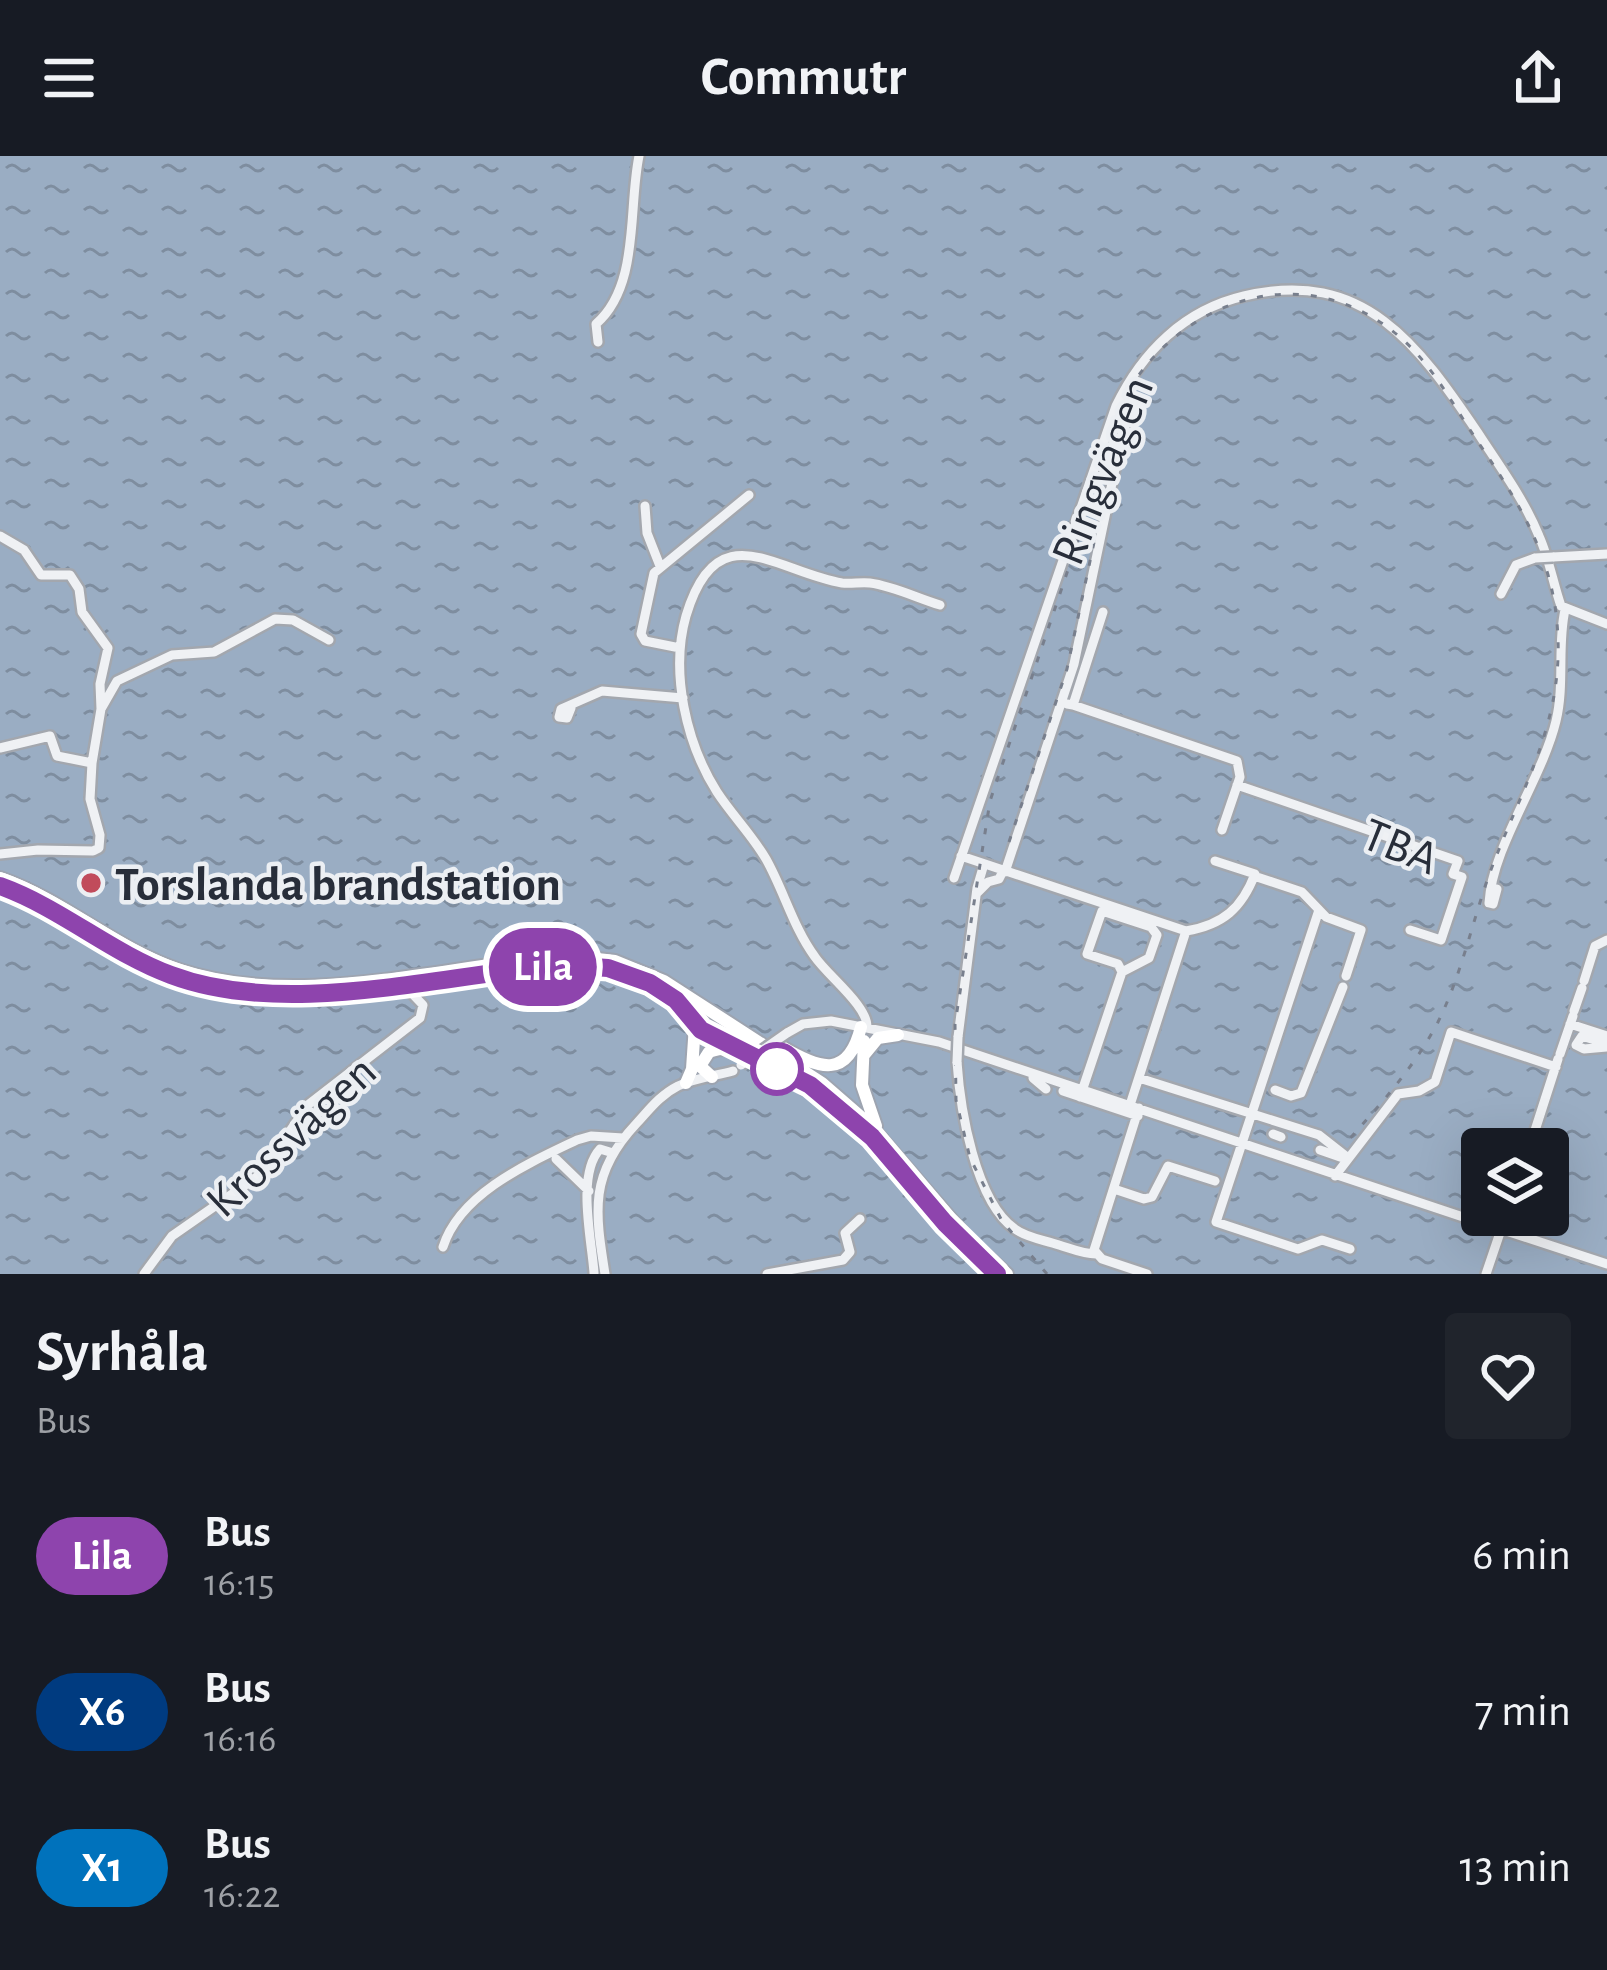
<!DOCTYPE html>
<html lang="en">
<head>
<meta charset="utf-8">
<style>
	:root { --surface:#171b24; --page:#20242c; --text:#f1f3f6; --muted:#9ea1a6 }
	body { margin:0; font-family:"Alegreya Sans",sans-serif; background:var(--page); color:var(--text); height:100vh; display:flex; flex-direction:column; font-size:45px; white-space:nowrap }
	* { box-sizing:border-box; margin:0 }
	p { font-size:39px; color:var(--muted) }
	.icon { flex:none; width:66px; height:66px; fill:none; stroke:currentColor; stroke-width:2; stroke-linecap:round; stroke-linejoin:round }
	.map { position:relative; height:1118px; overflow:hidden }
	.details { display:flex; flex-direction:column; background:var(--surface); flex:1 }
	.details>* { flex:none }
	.badge { padding:0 24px; border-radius:39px; font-size:42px; line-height:78px }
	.fabs { position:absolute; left:1461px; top:972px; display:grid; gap:24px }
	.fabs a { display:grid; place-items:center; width:108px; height:108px; border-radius:12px; background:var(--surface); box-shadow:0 12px 48px #0002; font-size:60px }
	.map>.badge { position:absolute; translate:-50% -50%; box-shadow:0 0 0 6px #fff }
	.round { display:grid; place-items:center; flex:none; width:126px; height:126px; border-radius:12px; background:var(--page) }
	.overview { display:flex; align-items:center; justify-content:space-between; height:204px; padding:0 36px }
	h1 { font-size:57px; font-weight:600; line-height:90px }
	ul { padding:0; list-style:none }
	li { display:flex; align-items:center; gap:36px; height:156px; padding:0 36px }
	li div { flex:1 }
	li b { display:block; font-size:45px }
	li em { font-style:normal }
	li .badge { min-width:132px; font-weight:700; text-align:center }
	header { display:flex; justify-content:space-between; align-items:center; height:156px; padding:0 36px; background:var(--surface); font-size:54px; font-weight:600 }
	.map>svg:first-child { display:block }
</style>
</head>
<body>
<header><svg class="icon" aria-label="menu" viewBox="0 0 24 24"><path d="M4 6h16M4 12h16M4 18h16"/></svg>Commutr<svg class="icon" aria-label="share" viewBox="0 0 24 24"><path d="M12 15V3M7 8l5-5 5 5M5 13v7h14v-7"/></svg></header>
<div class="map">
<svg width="1607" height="1118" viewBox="0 0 1607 1118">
	<defs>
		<pattern id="water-ripples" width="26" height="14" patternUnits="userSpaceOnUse" patternTransform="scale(3)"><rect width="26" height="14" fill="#9aadc3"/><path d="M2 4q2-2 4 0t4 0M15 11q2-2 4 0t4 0" fill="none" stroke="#7e8d9f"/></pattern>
	</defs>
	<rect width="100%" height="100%" fill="#dde0e5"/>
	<path fill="url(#water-ripples)" fill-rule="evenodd" d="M0,0H1607V1118H0ZM1482,993H1548V1059H1482Z"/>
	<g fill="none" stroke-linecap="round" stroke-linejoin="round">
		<g stroke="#a3a7ae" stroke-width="14">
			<path id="minor" d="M598,186L596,168C640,130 628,52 639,0
				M645,350L647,377L660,410
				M0,380L24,394L41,419H70L79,433L82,456L108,492L100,528L101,553
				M1553,401L1607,398
				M1501,438L1516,409L1535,402
				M680,492L645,485L641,478L654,417L749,339
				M1067,548L1073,549L1103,456
				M1073,549L1237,605L1240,621L1222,674
				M571,552L567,562L559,561L561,553L602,535L683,542
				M0,592L50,580L57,600L92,607
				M1237,629L1458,705L1453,718L1462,721L1441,784L1410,774
				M0,698L38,694L93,695L99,692L100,679L90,643L92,607L101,553L117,525L172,499L214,496L275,463L293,464L329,484
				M961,700L1186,775C1223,769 1242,752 1255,718L1215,705
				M1005,716L1074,508L1124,270
				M1254,720L1302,736L1326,761L1361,774L1346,820
				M954,722L1116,250C1142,196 1184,154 1244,140C1364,111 1419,190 1478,277C1500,311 1524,343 1539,380C1549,402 1553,427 1561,450L1607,468
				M1497,733L1493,748L1489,747C1492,691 1542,623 1556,565C1565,528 1557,489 1565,454
				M977,737L988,726L999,723L1003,715
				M1319,754L1216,1066L1298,1093L1322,1084L1350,1093
				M1584,825L1595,790L1607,784
				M1574,855L1582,832
				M1570,868L1607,880
				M867,872C869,851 828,820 815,801C793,771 784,735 766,703C752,679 732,659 717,636C686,587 670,516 686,460C717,355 776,416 842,427C851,428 861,426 870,427C893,430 917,442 940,449
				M787,877L803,868L831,865L939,886L1475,1065
				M958,881L977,732L984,708
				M1607,888L1582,880L1576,889L1584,893L1607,891
				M1560,898L1573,860
				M957,906C960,951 975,1046 1015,1073C1027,1082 1045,1084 1059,1089C1072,1093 1083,1098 1096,1098
				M1033,922L1046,933
				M1139,922L1319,979L1347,1001
				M1275,934L1291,940L1301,937L1343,831
				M1063,935L1138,960
				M1080,941L1122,816L1149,802L1157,779L1151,771L1102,755L1087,798L1118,808L1122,816
				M1130,949L1186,775
				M1139,952L1094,1094L1102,1103L1147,1118
				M1273,978L1281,981
				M1529,993L1558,903
				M1320,994L1343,1002
				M556,1003L589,1035
				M1335,1020L1398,938L1419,935L1435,926L1451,876L1556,911
				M1114,1033L1144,1043L1152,1041L1168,1010L1215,1025
				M1494,1071L1607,1108
				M443,1091C460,1037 529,1007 577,984L591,980L623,982
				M594,1117C592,1085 576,1019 600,993L613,997
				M144,1118L172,1080L258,1020L309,948L420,862L423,849L402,827
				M605,1118C595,1055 589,1018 636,968C649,954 660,939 678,930C695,922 715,920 733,915
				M767,1118L843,1104L850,1096L845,1077L860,1063
				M1486,1118L1506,1059"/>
		</g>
		<g stroke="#9da4b0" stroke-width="16">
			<path id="major" d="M0,722C64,744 115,793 180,814C303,854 445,808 571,800L615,805L664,825L822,927L868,967L971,1086L1007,1118
				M583,809L628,818
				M650,827L680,849L695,869L692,913L686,927
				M864,885L862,929L876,970
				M782,891C819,913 848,924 861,871
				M864,899L878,882L898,879
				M712,921L700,910L709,896C762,875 833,952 871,981"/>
		</g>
		<use href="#minor" stroke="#eff1f4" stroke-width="9"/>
		<use href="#major" stroke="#fff" stroke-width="12"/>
		<path stroke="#787f8d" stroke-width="3" stroke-dasharray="6 12" stroke-linecap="butt" d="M1009,686L1067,513L1099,363
			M1047,1118L1002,1065L970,1002L956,944L955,868L990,645L1129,233C1190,138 1311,102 1402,183C1434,211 1454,251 1478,286C1516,342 1551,397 1557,467C1566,565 1521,632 1489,719C1472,767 1461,820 1438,866C1414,912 1379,950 1344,989"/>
		<g stroke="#a3a7ae" stroke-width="14" stroke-linecap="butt">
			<path id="minor-bridge" d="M1535,402L1553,401
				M957,906L958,881
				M741,909L787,877"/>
		</g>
		<use href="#minor-bridge" stroke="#eff1f4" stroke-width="9"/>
	</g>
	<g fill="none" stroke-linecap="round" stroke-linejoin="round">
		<g stroke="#fff" stroke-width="27">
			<path id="line" d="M0,730C61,752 111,797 171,819C288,863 442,818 563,809L608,812L650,827L676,844L701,874L810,929L872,981L945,1067L997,1118"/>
		</g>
		<use href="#line" stroke="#8e44ad" stroke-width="18"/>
	</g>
	<circle fill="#c14b5b" stroke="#eceff3" stroke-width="4.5" cx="91" cy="727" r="12"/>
	<circle fill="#fff" stroke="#8e44ad" stroke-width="6" cx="777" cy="913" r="24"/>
	<g text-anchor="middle" stroke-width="9" stroke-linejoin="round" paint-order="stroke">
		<g font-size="48" fill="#282e3a" stroke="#eceff3">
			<text transform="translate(1101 314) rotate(-68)" y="17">Ringvägen</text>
			<text transform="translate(1401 689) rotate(22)" y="17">TBA</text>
			<text transform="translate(290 979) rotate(-43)" y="17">Krossvägen</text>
		</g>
		<g font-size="48" font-weight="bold" fill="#282e3a" stroke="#eceff3" text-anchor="start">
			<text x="115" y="744">Torslanda brandstation</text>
		</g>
	</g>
</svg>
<div class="fabs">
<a><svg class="icon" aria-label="layers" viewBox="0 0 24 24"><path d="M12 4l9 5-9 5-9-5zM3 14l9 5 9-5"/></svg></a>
</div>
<b class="badge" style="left:543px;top:811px;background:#8e44ad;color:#fff">Lila</b>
</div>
<section class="details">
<div class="overview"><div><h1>Syrhåla</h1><p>Bus</p></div><a class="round"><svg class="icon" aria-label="heart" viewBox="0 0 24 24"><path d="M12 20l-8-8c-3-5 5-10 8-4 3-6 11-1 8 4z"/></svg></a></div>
<ul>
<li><span class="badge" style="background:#8e44ad;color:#fff">Lila</span><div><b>Bus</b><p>16:15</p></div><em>6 min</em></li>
<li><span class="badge" style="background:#003b80;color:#fff">X6</span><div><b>Bus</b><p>16:16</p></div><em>7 min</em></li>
<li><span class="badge" style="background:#0072bc;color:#fff">X1</span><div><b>Bus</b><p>16:22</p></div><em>13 min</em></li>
</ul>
</section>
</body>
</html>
